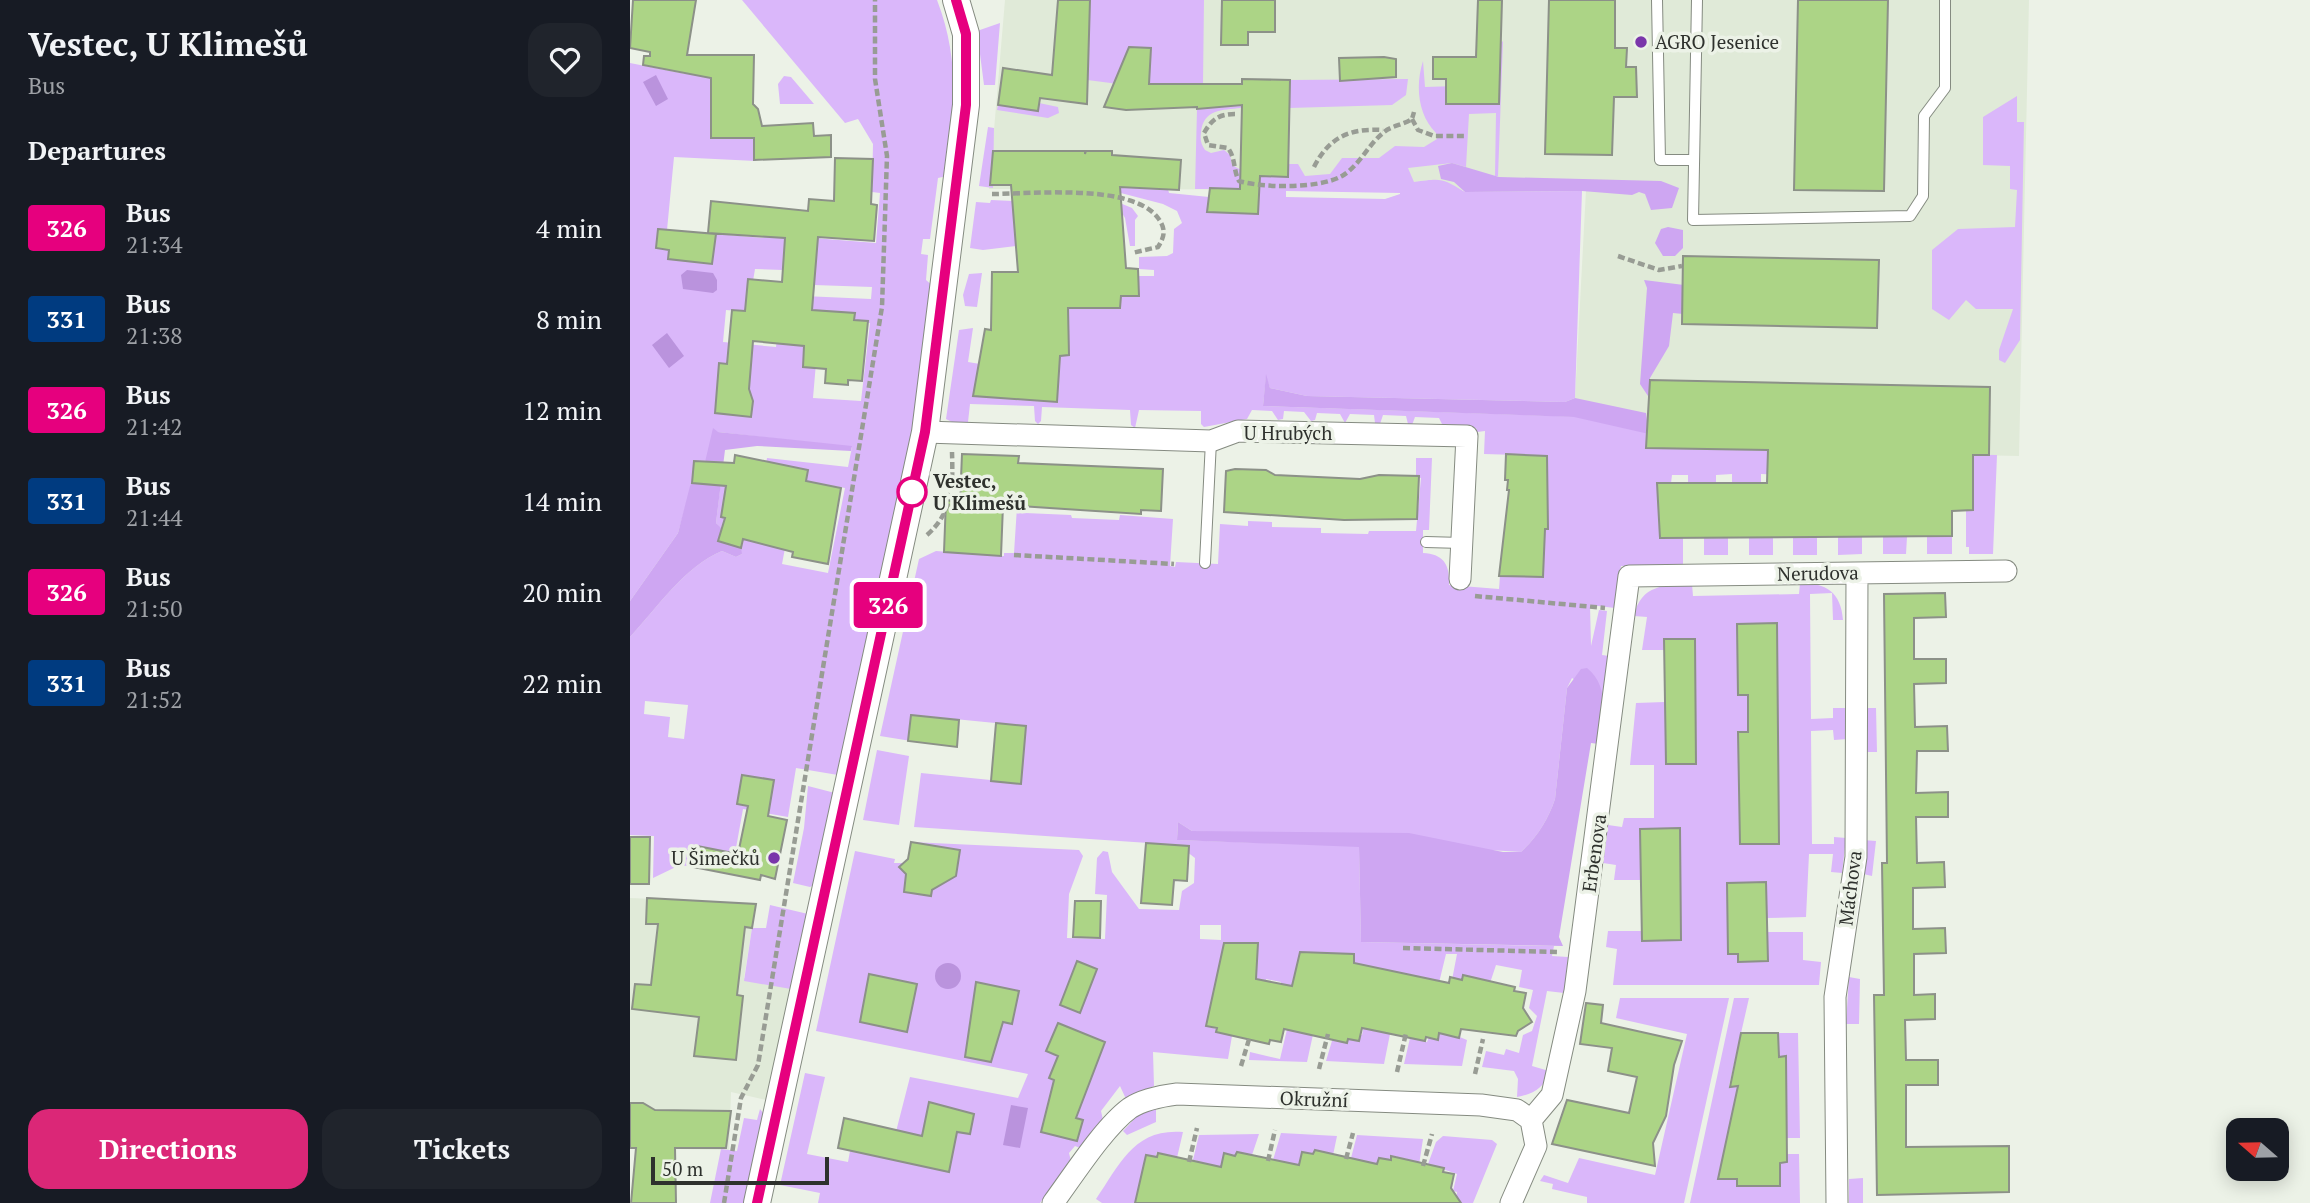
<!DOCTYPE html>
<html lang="en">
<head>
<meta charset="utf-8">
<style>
	:root { --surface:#171b24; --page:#20242c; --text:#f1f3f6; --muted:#9ea1a6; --accent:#db2777 }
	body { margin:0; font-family:"PT Serif",serif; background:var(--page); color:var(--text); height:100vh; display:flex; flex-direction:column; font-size:26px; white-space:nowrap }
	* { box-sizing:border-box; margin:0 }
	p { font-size:23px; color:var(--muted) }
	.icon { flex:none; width:38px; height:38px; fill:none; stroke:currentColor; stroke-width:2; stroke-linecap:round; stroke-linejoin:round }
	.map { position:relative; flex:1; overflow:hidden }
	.side { display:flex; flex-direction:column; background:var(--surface); width:630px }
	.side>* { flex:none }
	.badge { padding:0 14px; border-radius:5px; font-size:24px; line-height:46px }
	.needle { width:46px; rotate:290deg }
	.tools { position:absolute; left:1596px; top:1118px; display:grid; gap:14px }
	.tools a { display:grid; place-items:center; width:63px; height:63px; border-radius:14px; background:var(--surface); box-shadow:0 4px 18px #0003; font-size:35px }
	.scale { position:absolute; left:21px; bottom:18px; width:178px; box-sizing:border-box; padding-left:7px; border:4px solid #2e312d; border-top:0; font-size:19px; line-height:24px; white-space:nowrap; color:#2e312d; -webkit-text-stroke:5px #ecf2e7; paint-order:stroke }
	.map>.badge { position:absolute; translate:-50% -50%; box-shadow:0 0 0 4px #fff }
	h2 { padding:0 28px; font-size:26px; line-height:63px }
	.round { display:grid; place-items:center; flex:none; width:74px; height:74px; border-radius:21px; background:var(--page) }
	.head { display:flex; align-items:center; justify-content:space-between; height:119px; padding:0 28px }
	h1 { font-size:33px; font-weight:700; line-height:52px }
	.primary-button { display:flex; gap:14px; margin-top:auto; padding:14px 28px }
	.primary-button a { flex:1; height:80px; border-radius:21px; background:var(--accent); color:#fff; font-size:28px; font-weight:700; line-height:80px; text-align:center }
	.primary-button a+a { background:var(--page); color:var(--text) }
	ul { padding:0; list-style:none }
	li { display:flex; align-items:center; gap:21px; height:91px; padding:0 28px }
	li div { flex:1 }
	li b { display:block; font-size:26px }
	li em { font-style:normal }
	li .badge { min-width:77px; font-weight:700; text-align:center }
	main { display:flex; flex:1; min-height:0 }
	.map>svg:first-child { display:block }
</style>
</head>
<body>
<main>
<section class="side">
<div class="head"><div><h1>Vestec, U Klimešů</h1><p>Bus</p></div><a class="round"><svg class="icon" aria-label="heart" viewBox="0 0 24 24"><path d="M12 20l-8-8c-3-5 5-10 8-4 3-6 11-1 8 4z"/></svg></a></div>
<h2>Departures</h2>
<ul>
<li><span class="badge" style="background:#e6007e;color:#fff">326</span><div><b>Bus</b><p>21:34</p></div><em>4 min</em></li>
<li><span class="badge" style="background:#003b80;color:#fff">331</span><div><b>Bus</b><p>21:38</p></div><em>8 min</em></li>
<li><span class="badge" style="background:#e6007e;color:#fff">326</span><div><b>Bus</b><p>21:42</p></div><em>12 min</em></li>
<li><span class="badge" style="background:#003b80;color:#fff">331</span><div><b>Bus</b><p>21:44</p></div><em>14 min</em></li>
<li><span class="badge" style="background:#e6007e;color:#fff">326</span><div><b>Bus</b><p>21:50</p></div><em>20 min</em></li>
<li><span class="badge" style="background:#003b80;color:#fff">331</span><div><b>Bus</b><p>21:52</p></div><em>22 min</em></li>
</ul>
<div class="primary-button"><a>Directions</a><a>Tickets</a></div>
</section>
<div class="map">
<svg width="1680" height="1203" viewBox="0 0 1680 1203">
	<rect width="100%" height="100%" fill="#ecf2e7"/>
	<path fill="#e0ead8" d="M375,0H1399L1389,456L1016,448L944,417L956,190L359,189Z
		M0,898L126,903L114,978L175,988L150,1103L101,1092L99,1150L0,1148Z"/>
	<path fill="#dab7fa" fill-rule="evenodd" d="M112,0H307C330,59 325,114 317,176L308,178L300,239H293L291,254L298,255L296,280L303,286L282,436L208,775L166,768L158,817L113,809L106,848L121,852L118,876L93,873L97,852L67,846L63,867L50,865L23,878L24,836L0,835V637C28,607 54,567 92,551L106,557L112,554L86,523L91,480L130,499L137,458L218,467L222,447L88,432L75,462L64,461L62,483L48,533L0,601V63L56,74L81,55V138H125L126,161L44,157L37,230L28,229L26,248L43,250L75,242L76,233L133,238L134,234L246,243L250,193L242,192L243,144L228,119L215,123ZM125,269L153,270L184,285L242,287L241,299L151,295L146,347L93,342L96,310L118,312L117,281H123ZM226,322L240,323L231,401L183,398L186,363ZM148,465L177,470L176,481L215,488L198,573L152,564L161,517ZM15,701L58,705L54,739L38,737L40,717L14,714Z
		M460,0H574L573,84L496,85L442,78Z
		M370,23L365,85H354L347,31Z
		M873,41L868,176H865L866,113L839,114L836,167L822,163L778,168L784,182C812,178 812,178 835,192L952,191L945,398L935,402L677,396L640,388L636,377L633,406L955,417L1016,413V448L1367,455L1363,554H1339V547H1336V510H1343V482L1131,474V483H1102V474L1086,475V483H1058V475H1042L1041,483H1028L1030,537L1053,538V566H991L985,608L960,605L961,646L969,610L977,611L972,655L979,656L974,698L942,678L937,688L925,799C918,820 907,837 891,852L562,831L548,822L547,840L729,846L731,942L924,946L922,956L938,957L934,993L917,991L902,1066L919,1071C915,1088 903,1094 887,1097L888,1079L884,1071L852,1067L856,1051L874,1055L876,1049L889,1053L893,1035L902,1031L907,1016L899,1008L903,990L889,987L892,970L866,965L859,986L822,980L827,954H816L808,987L665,992L651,988V982L636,979V985L587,975L576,1025L602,1036L598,1059L523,1052L524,1086L496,1099L490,1086L471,1111L473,1120L450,1148L445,1146L439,1153L441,1161L410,1203H188L190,1193L150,1185L175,1073L195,1077L177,1154L218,1162L220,1151L259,1159L280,1077L388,1098L398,1074L186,1031L225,851L265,859L264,863H278L281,842L449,850L453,856L439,894L437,938L475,939L477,895L465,894L467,858L473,851L478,852L482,872L509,909L549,910L552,891L564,883L565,858L548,845L284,827L291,773L390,783L396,726L284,715L281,741L250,736L289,559L306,551L374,556V553H384L387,507H394L395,513L441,515L442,518L489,520L490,515L543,519L540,566L545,567L546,562L588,564L590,524L618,526V521L642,522V527L691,528V533L738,534L739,531H786L791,478L786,477V458H802L799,530H793V553C814,554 820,565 819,585L869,589L870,576L913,577L915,529H918L917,456L854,454L855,431L847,432L846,428L813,426L809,418L785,417L782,425L778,424L776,416L753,415L750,424L745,423L744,415L720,414L715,423L710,414L687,413L685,420L681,421L674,412L654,411L653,419L648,420L642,411L622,410L617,419L574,427L571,424V411L509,410L505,428L501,425L500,410L412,407L411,421L408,424L405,421L404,406L340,404L338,422L324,423L316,419L329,330L343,328L338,362L386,370L414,308H490L491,296L509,295V276H524V270L509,269V257L537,256L543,253L544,229L552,223L547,211L533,204L487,192L486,187L538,189L539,193L579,197L577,212L628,214L629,189H565L567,109L612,105L611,108C592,110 573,109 571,133C570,140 571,144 575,150L581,153L594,150L600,155L602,165L611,170V176L658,177L659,164H668L675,176L700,174L712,158H749L765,146L794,147L807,139L806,133C788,115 785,86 793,61L795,87L826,86ZM656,191L770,193V194L755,199L656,197ZM570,925H591V940L570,939Z
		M154,76L161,77L184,104H150L148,84Z
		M778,79L776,95L762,105L659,108L660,80Z
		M1387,96V122H1394L1390,340L1375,363L1369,360V350L1383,309H1346L1336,300L1319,320L1302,309V250L1328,229L1385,227L1387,190L1380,189V166L1353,165V117Z
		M409,103L428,107L429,113L418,118L367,110L368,105L407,111Z
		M358,127L364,128L363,188L349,186Z
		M361,200L383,201L386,246L353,250L340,248L346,202L360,203Z
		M485,201L502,208L508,216L505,220V246H500L495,218Z
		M352,273L347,307L335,306L333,295L339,274Z
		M1322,536V554H1297V537Z
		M1074,537H1098V555H1074Z
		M1119,537H1143V555H1119Z
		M1163,537H1187V555H1163Z
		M1208,537H1232V554L1208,555Z
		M1253,537H1277L1276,554H1253Z
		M1170,583C1196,583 1211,592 1213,620H1203L1202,593L1180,594L1181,719L1203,718V708H1217L1218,739L1204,740L1203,730L1181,731L1182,844H1204V837L1216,838L1212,873L1201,872L1203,854H1179L1176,917L1137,918L1136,882L1097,883L1108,961H1137V932H1173V960L1191,962L1189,985H983L987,949L976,947L978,931H1012V941L1051,940L1050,828L1010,829L1011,880H984L986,865L973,863L978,825L992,827L994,818H1024V765H1000L1006,703L1035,702L1066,763L1065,639L1034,650H1012L1017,617L1004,616C1011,584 1035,585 1062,584L1063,596L1169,594ZM1107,624L1147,702L1118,703V695H1108ZM1108,732H1148L1149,844H1110Z
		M1234,708H1246L1247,752H1234Z
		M247,750L279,756L269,825L233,820Z
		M178,786L205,793L184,885L180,887L163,883L174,828Z
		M1233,840L1246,841L1242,876L1229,873Z
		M140,905L178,914L161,989L114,981L122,928H136Z
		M1219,977L1230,979L1229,1024H1216Z
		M990,998H1099L1054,1203H957V1197L922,1189L923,1184L910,1181L914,1175L938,1183L949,1158L1025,1175L1057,1034L986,1018Z
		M1104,998H1119L1099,1086H1108L1088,1179H1107V1186H1150V1163L1157,1162V1154H1169L1170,1203H1060Z
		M659,1021L684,1030L677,1062L619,1060L620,1052L650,1059Z
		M734,1025L760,1034L754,1064L696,1061L704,1034L732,1035Z
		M810,1029L837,1040L832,1066L774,1064L780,1038L797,1042L799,1037L808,1039Z
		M1148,1033H1168L1170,1138H1157L1149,1114L1157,1113V1106L1155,1056L1149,1057Z
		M526,1108V1122L497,1135L493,1131L509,1114Z
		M130,1109L134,1114L115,1203H80L91,1149L107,1151L114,1118L127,1120Z
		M553,1132L546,1162L541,1156L527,1152L525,1158L516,1155L505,1203H472L466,1199C490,1164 504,1128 553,1132Z
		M651,1133L707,1136L702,1160L685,1150L670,1171L643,1160Z
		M629,1134L622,1155L607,1152L605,1156L597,1155L592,1173L578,1170L579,1164L563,1160L569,1135Z
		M727,1135L793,1139L789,1165L776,1163L777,1159L763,1156L747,1168L737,1162L721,1158Z
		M813,1136L862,1140L867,1144L843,1203H826L827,1192L823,1191L827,1174L798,1164L806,1142Z
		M1233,1178V1203H1219V1179Z"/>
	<path fill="#cea6f2" d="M822,163L869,177L1031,181L1049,188L1042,208L1021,210L1015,194L1009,192L1002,195L952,191L835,192L824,182L811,179L808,166Z
		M1038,227L1053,230V248L1045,256H1033L1025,243L1031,229Z
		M1014,280L1054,285L1053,314L1043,313L1039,346L1020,378V399L1010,384L1017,288Z
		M636,374L640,388L677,396L935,402L945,398L1016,413L1019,434L944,417L633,406Z
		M83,428L88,432L222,446L221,451L127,446L95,450L86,523L111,548L112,554L106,557L92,551C54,567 28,607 0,637V601L48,533L60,486L62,483L76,484L75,462Z
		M957,668C981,688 972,716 969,744L961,743L929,937L933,946L731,942L729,847L547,840L548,822L562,831L779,833L873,852H891C907,837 918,820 925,799L937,688L951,669Z"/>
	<path fill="#ba93dd" d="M26,75L38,99L26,106L13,82Z
		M57,270L83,273L87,280V290L83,293L53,289L51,275Z
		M37,333L54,356L39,368L22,345Z
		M305 976a13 13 0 1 1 26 0a13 13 0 1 1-26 0Z
		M381,1105L398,1108L390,1148L373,1145Z"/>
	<path fill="#acd486" stroke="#8c9188" stroke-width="2" d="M3,0H66L57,55H124L123,104L128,109L132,126L183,123L184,136L201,135V157L124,160V138H81V78L13,65L14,56H20V52L0,48Z
		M428,0H460L457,104L410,98L408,111L368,105L373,68L422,75Z
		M592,0H645V32H618V45H591Z
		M848,0H872L869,104H816V79H803V57H846Z
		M919,0H985V48H997L996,67H1006L1007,97H984L982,155L915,154Z
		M1168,0H1258L1254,191L1164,190Z
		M499,47L521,48L519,84H612V79L660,80L658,177L630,176L628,214L577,212L580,188L610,189L612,105L567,109V107L496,110L474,107Z
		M754,57L766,59V77L710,81L709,58Z
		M363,151H455V154L456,151H482V155L551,160L549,190L490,187L496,268L508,269L509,296H491L490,308H438L439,355L430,356L427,402L343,396L355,329L361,330L362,272H388L381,185H360Z
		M205,158L243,159L241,204L247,205L244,241L188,237L182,310L225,313L224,320L238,321L232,381L218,380V385L195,383L196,369L173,367L174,346L123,341L119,389L123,401L121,417L85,413L89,363L97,364L102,310L115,311L118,279L152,282L155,238L78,233L81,201L178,211L179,199L204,201Z
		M28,229L86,234L82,264L38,259L39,250L26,248Z
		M1053,256L1249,260L1247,328L1052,324Z
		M1020,380L1360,387L1359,455H1343V510L1322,511V536L1030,538L1027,483H1137L1138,450L1016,448Z
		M332,454L389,456L388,463L533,469L531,511L511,510V514L373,505L371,556L314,552L316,500L330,503Z
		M876,454L917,456L918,529H915L913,577L869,576L879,490H877L878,480H875Z
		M105,455L178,470L176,481L211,488L198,564L162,557L163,552L113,539L111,548L88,541L95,518L91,517L96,486L62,483L64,461L104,463Z
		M605,469L636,470L645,475L730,479L749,475L789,476L787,519L714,520L594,512L596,471Z
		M1315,593L1316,617L1284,618V659H1316V683L1284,684L1285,727L1317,726L1318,751H1287L1286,793L1318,792V817H1286L1287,863L1314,862L1315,887L1283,888V929L1315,928L1316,953L1284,954V995L1305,994V1019L1275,1020L1276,1060H1308V1085H1276V1147L1379,1146V1192L1247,1195L1244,995H1254L1252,863H1257L1254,594Z
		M1147,623L1149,844H1110L1108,732H1118V695H1108L1107,624Z
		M1034,639H1065L1066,764H1036Z
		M281,715L329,720L327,747L278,741Z
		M366,723L396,726L391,784L361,781Z
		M112,775L144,780L138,816L157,820L145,879L131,875L130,880L63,867L67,846L108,854L118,806L107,804Z
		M1050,828L1051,940L1012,941L1010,829Z
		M0,837H20L19,884H0Z
		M281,842L330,850L326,876L302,890L301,896L274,892L276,874L269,867L278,859Z
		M516,843L559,846L557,881L544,880L542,905L511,903Z
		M1136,882L1138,961L1108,962V954H1098L1097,883Z
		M17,898L126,904L122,928L115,927L107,995L113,996L106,1060L64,1056L69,1017L2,1009L5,984L21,985L28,924H16Z
		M445,901H471L470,938L443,937Z
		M594,943H628L626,979L662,986L670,952L724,954V963L819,983L820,977L832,980L833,975L885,987L884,991L896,993L893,1008L902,1022L888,1031L886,1036L831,1029L829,1038L809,1033L808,1040L796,1037L795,1041L732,1028L729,1041L718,1039L717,1043L654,1029L651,1042L640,1040L639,1044L586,1032L587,1028L576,1026Z
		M447,961L467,969L450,1013L430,1005Z
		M239,974L287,984L277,1032L230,1022Z
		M346,982L389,991L382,1024L373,1022L361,1062L335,1057Z
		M956,1003L973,1005L971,1023L1052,1041L1044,1065L1036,1116L1023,1143L1025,1166L922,1144L937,1100L999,1113L1007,1077L978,1071L982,1048L950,1044Z
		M428,1023L475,1042L446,1118L453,1120L447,1141L411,1132L424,1080L419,1078L428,1056L416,1051Z
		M1111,1033H1148L1149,1057L1156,1056L1157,1162L1150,1163V1186H1107V1179H1088L1108,1086L1100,1087Z
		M299,1102L344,1114L340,1134L327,1132L319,1172L208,1148L214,1118L292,1136Z
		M0,1103H13L25,1110L101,1111L96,1148H45L46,1203H1L6,1148H0Z
		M685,1150L747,1164L749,1158L761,1160V1156L814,1168L813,1172L824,1174L821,1188L831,1203H505L516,1155L527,1157L528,1153L591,1167L594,1153L605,1156L607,1152L669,1165L672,1152L683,1154Z"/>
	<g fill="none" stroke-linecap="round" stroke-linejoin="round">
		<g stroke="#858b81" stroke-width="12">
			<path id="service" d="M1027,0L1030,160H1063
				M1067,0L1063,220L1280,216L1293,196L1294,116L1315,88V0
				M796,542L832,543
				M575,563L581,441"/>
		</g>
		<g stroke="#858b81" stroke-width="23">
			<path id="minor" d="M295,432L581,441L608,431L837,436L830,579
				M901,1120L922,1095L945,991L999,576L1376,571
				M423,1203C443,1176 474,1127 500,1108C514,1099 531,1096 547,1094L851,1105L887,1110L901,1120L906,1146L881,1203
				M1207,1203L1205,997L1226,857L1227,573"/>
		</g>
		<g stroke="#858b81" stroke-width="28">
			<path id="tertiary" d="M127,1203L295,432L336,105V34L326,0"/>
		</g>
		<path stroke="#989c94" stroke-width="4.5" stroke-dasharray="7 3.5" stroke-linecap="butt" d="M605,114C589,114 582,119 574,133L578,145L598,148C606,159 603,170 609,181C633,188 689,189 712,176C729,166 738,145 753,133C760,126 773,125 782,119L784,112
			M782,119L788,130L804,136H837
			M684,167C699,137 720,128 753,130
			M362,194C403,194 502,183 528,218C536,229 535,236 528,247L502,253
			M988,256L1029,270L1052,266
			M297,535C323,512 323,485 322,452
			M384,555L544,564
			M845,596L975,608
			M773,948L928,952
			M611,1066L620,1036
			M689,1069L698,1034
			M767,1072L776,1033
			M845,1074L853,1039
			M716,1159L723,1133
			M638,1161L645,1130
			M559,1162L567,1128
			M793,1166L802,1134
			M94,1203L111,1098L128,1065L252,307L257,156L245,79V0"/>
		<use href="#service" stroke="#fff" stroke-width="10"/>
		<use href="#minor" stroke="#fff" stroke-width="21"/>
		<use href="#tertiary" stroke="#fff" stroke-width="26"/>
	</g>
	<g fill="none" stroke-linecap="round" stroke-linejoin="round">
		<g stroke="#fff" stroke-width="16">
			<path id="line" d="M127,1203L295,432L336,105V34L326,0"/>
		</g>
		<use href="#line" stroke="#e6007e" stroke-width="10"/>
	</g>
	<g fill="#7a36aa" stroke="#ecf2e7" stroke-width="2.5">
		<circle cx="1011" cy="42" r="7"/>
		<circle cx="144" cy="858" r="7"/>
	</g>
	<circle fill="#fff" stroke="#e6007e" stroke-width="3.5" cx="282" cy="492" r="14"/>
	<g text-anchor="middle" stroke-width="7" stroke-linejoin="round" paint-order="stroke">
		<g font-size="19" fill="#2e312d" stroke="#ecf2e7" text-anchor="start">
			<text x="1025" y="49">AGRO Jesenice</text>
			<text x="130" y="865" text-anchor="end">U Šimečků</text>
		</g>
		<g font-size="19" fill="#2e312d" stroke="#ecf2e7">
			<text x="658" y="440">U Hrubých</text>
			<text transform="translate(1188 573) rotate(-1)" y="7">Nerudova</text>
			<text transform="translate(964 853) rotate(-82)" y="7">Erbenova</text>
			<text transform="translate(1220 888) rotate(-83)" y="7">Máchova</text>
			<text transform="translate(684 1099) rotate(2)" y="7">Okružní</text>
		</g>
		<g font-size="19" font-weight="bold" fill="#2e312d" stroke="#ecf2e7" text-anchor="start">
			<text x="303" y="488">Vestec,<tspan x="303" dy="22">U Klimešů</tspan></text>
		</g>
	</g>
</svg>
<div class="tools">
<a><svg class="needle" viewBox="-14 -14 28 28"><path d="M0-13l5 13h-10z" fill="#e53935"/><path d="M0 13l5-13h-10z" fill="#9ea1a6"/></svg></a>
</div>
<div class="scale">50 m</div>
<b class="badge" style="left:258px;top:605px;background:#e6007e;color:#fff">326</b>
</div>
</main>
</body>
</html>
